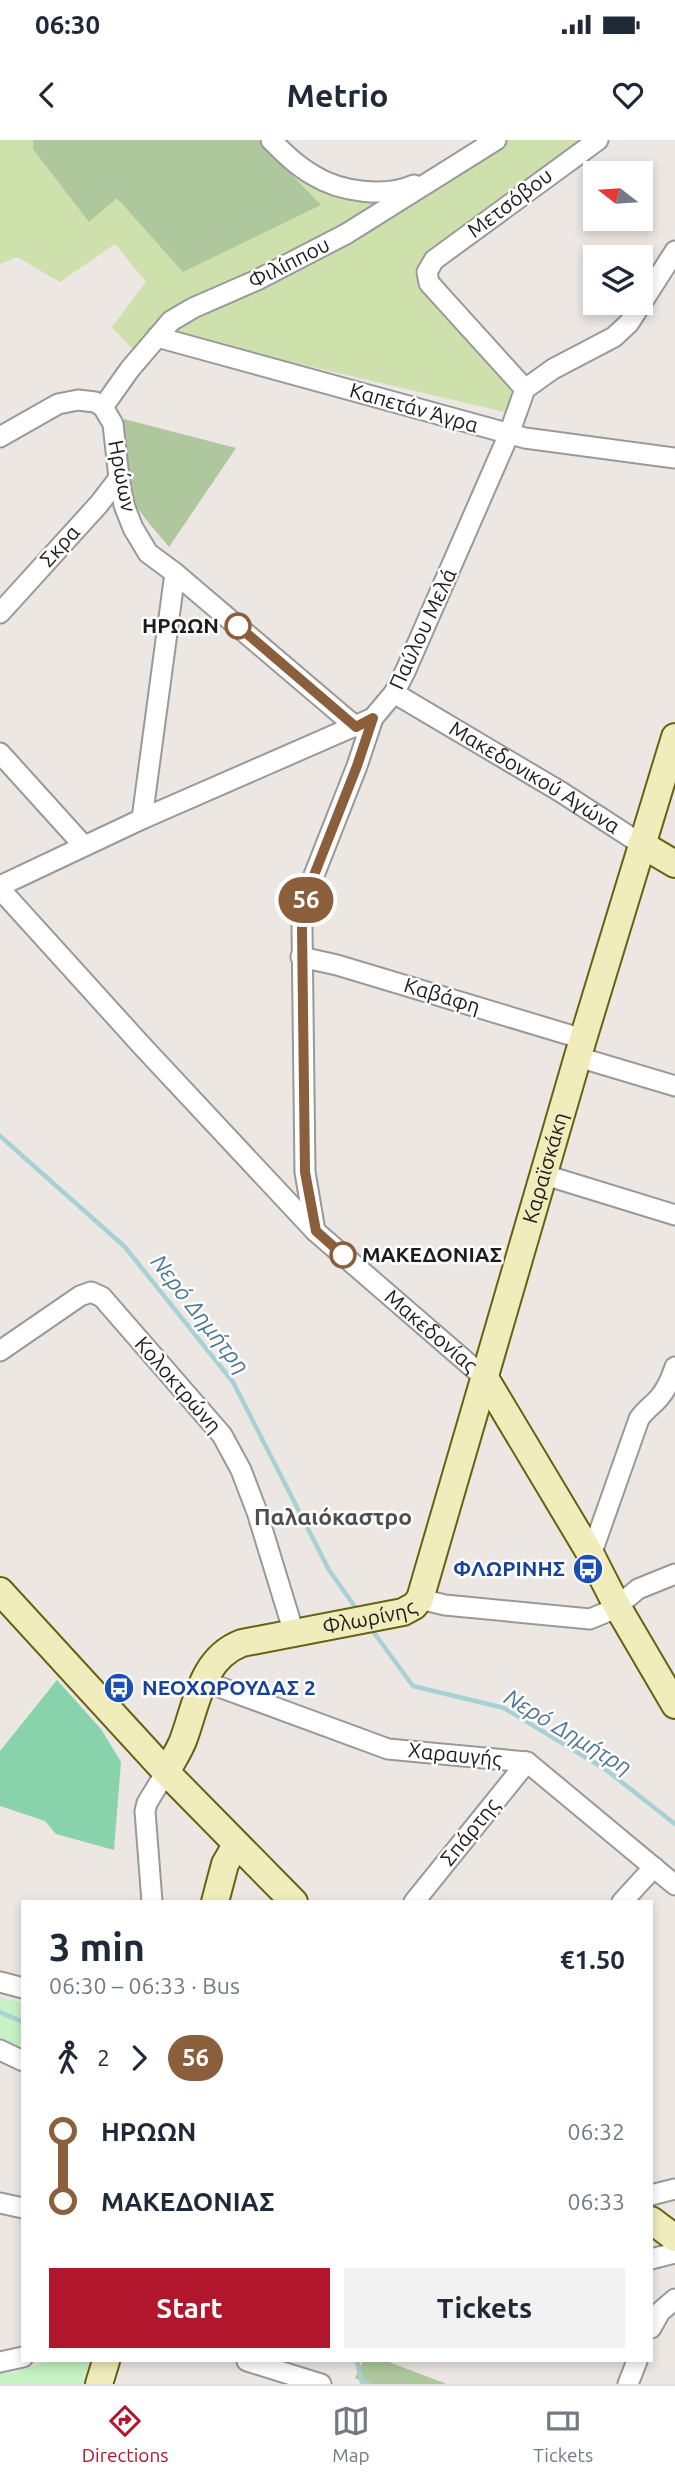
<!DOCTYPE html>
<html lang="en">
<head>
<meta charset="utf-8">
<style>
	:root { --surface:#fff; --page:#f2f2f3; --text:#1f2937; --muted:#747a83; --line:#e0e1e3; --accent:#b1162c }
	body { margin:0; font-family:Ubuntu,sans-serif; background:var(--page); color:var(--text); height:100vh; display:flex; flex-direction:column; font-size:26px; white-space:nowrap }
	* { box-sizing:border-box; margin:0 }
	p { font-size:23px; color:var(--muted) }
	.icon { flex:none; width:38px; height:38px; fill:none; stroke:currentColor; stroke-width:2; stroke-linecap:round; stroke-linejoin:round }
	.map { position:relative; flex:1; overflow:hidden }
	.drawer { position:absolute; left:21px; top:1760px; width:632px; height:462px; display:flex; flex-direction:column; background:var(--surface); border-radius:0px; box-shadow:0 4px 10px #0003 }
	.drawer>* { flex:none }
	.badge { padding:0 14px; border-radius:23px; font-size:24px; line-height:46px }
	.needle { width:46px; rotate:287deg }
	.fabs { position:absolute; left:583px; top:21px; display:grid; gap:14px }
	.fabs a { display:grid; place-items:center; width:70px; height:70px; border-radius:0px; background:var(--surface); box-shadow:0 4px 10px #0003; font-size:35px }
	.map>.badge { position:absolute; translate:-50% -50%; box-shadow:0 0 0 4px #fff }
	.legs { display:flex; align-items:center; gap:10px; height:77px; padding:0 28px; font-size:23px }
	.legs p { margin-inline-start:auto }
	.head { display:flex; align-items:center; justify-content:space-between; height:119px; padding:0 28px }
	h1 { font-size:38px; font-weight:700; line-height:52px }
	.button { display:flex; gap:14px; margin-top:auto; padding:14px 28px }
	.button a { flex:1; height:80px; border-radius:0px; background:var(--accent); color:#fff; font-size:28px; font-weight:700; line-height:80px; text-align:center }
	.button a+a { background:var(--page); color:var(--text) }
	ul { padding:0 28px; list-style:none }
	li { display:flex; align-items:center; gap:24px; height:70px; font-size:26px }
	li i { display:grid; place-items:center; width:10px; height:100%; margin:0 9px; background:currentColor }
	li i::after { content:''; width:18px; height:18px; margin:-9px; border:5px solid; border-radius:50%; background:var(--surface) }
	li p { margin-inline-start:auto }
	li:first-child i { background:linear-gradient(#0000 50%,currentColor 0) }
	li:last-child i { background:linear-gradient(currentColor 50%,#0000 0) }
	.status { display:flex; justify-content:space-between; align-items:center; height:49px; padding:0 35px; background:var(--surface); direction:ltr }
	.status svg { height:19px; fill:currentColor }
	header { display:flex; justify-content:space-between; align-items:center; height:91px; padding:0 28px; background:var(--surface); font-size:32px; font-weight:700 }
	.menu { display:flex; justify-content:space-around; align-items:center; height:98px; border-top:2px solid var(--line); background:var(--surface); font-size:19px; color:var(--muted) }
	.menu a { display:grid; justify-items:center; gap:4px }
	.menu .current { color:var(--accent) }
	.map>svg:first-child { display:block }
</style>
</head>
<body>
<div class="status"><b>06:30</b><svg viewBox="0 0 49 12"><path d="M0 12V9h3v3zM5 12V6h3v6zM10 12V3h3v9zM15 12V0h3v12zM26 1h20v11H26zM47 4h2v5h-2z"/></svg></div>
<header><svg class="icon" aria-label="back" viewBox="0 0 24 24"><path d="M15 5l-7 7 7 7"/></svg>Metrio<svg class="icon" aria-label="heart" viewBox="0 0 24 24"><path d="M12 20l-8-8c-3-5 5-10 8-4 3-6 11-1 8 4z"/></svg></header>
<div class="map">
<svg width="675" height="2244" viewBox="0 0 675 2244">
	<rect width="100%" height="100%" fill="#ece7e2"/>
	<path fill="#cee1ad" d="M0,0H284L293,9L326,32L365,42L414,43L496,0H587L425,117L517,235L505,272L171,194L138,215L112,187L146,142L115,104L60,142L17,117L0,124Z"/>
	<path fill="#aec79c" d="M33,0H258L321,65L183,132L117,58L89,82L33,9Z
		M124,279L236,308L169,407C158,393 143,378 134,362C122,341 120,303 124,279Z
		M363,2221H386L447,2244H367L355,2238Z"/>
	<path fill="#c6f2c3" d="M0,1858L23,1863V1914L0,1904Z
		M51,2221H89L82,2244H0V2231L11,2233Z"/>
	<path fill="#89d3ac" d="M57,1540L101,1589L121,1622L114,1710L56,1694L45,1681L0,1666V1611Z"/>
	<g fill="none" stroke-linecap="round" stroke-linejoin="round">
		<path stroke="#a7d1d5" stroke-width="4.5" d="M0,996L125,1107L233,1242L329,1430L358,1471
			M369,1486L413,1546L504,1568L605,1629L675,1684
			M0,1872L23,1882
			M357,2221L362,2242L369,2244"/>
		<g stroke="#999" stroke-width="23">
			<g id="street">
				<path d="M271,0C284,13 297,26 313,35C340,52 385,58 414,45"/>
				<path d="M157,197L525,298L675,318"/>
				<path d="M525,249L429,143L427,132L434,120L598,0"/>
				<path d="M103,267L130,229L171,181L193,168L257,140L346,94L496,0"/>
				<path d="M0,297L58,264L78,260L95,262L103,267L113,284L119,338L124,365L133,388L148,413L175,433L356,587"/>
				<path d="M0,473L99,364L119,338"/>
				<path id="s1" d="M394,553L561,652L641,704"/>
				<path d="M0,613L84,706"/>
				<path d="M142,679L175,433"/>
				<path d="M0,746L142,679L373,578L394,553L405,532L509,294L525,249L553,229L614,197L629,183L675,111"/>
				<path id="s2" d="M0,749L144,908L315,1091L485,1238"/>
				<path d="M301,817L337,825L583,899"/>
				<path d="M578,917L675,946"/>
				<path d="M545,1035L675,1075"/>
				<path d="M315,1091L305,1032L302,787L307,753L357,626L373,578"/>
				<path d="M0,1211L80,1156L91,1152L102,1157L222,1295L241,1330L257,1372L294,1493"/>
				<path d="M591,1415L639,1279C645,1270 652,1266 659,1258C667,1249 671,1239 675,1227"/>
				<path d="M420,1459L445,1465L590,1479L614,1469L638,1449L675,1434"/>
				<path d="M203,1541L388,1609L527,1622L675,1745"/>
				<path d="M152,1762L145,1671L147,1663L166,1632"/>
				<path d="M414,1762L527,1622"/>
				<path d="M622,1762L654,1727"/>
				<path d="M0,1842L23,1848"/>
				<path d="M0,1910L23,1921"/>
				<path d="M651,2055L675,2049"/>
				<path d="M0,2063L23,2068"/>
				<path d="M651,2119L675,2113"/>
				<path d="M651,2188L660,2172L675,2159"/>
				<path d="M247,2221L321,2244"/>
				<path d="M0,2222L23,2217"/>
				<path d="M628,2244L637,2221"/>
			</g>
		</g>
		<g stroke="#656211" stroke-width="30">
			<g id="secondary">
				<path d="M641,704L675,724"/>
				<path d="M485,1238L591,1415L617,1466L675,1565"/>
				<path d="M0,1451L166,1632L294,1762"/>
				<path id="s3" d="M166,1632C172,1621 180,1610 184,1598C197,1562 202,1518 242,1503L403,1472L414,1466L420,1459L583,899L675,597"/>
				<path d="M215,1762L225,1724L236,1705"/>
				<path d="M651,2080L675,2098"/>
				<path d="M99,2244L106,2221"/>
			</g>
		</g>
		<use href="#street" stroke="#fff" stroke-width="19"/>
		<use href="#secondary" stroke="#f1ecbb" stroke-width="26"/>
	</g>
	<g fill="none" stroke-linecap="round" stroke-linejoin="round">
		<g stroke="#fff" stroke-width="16">
			<path id="line-1" d="M238,486L356,587L373,578L357,626L307,753L302,787L305,1032L316,1091L343,1115"/>
		</g>
		<use href="#line-1" stroke="#8b5e3c" stroke-width="10"/>
	</g>
	<defs>
		<g id="bus-disc" transform="scale(1.575)"><circle r="9.5" fill="#1a4fb4" stroke="#fff"/><path d="M-5-6H5V4H4V6H2V4H-2V6H-4V4H-5ZM-3.5-4V0h7V-4ZM-3.5 1.2v1.5H-2V1.2ZM2 1.2v1.5H3.5V1.2Z" fill="#fff"/></g>
	</defs>
	<g fill-rule="evenodd">
		<use href="#bus-disc" x="588" y="1429"/>
		<use href="#bus-disc" x="119" y="1548"/>
	</g>
	<g fill="#fff" stroke="#8b5e3c" stroke-width="3.5">
		<circle cx="238" cy="486" r="12"/>
		<circle cx="343" cy="1115" r="12"/>
	</g>
	<g text-anchor="middle" stroke-width="5" stroke-linejoin="round" paint-order="stroke">
		<g font-size="21" fill="#1c1c1c" stroke="#fff">
			<text transform="translate(510 63) rotate(-37)" y="7">Μετσόβου</text>
			<text transform="translate(289 123) rotate(-27)" y="7">Φιλίππου</text>
			<text transform="translate(414 268) rotate(16)" y="7">Καπετάν Άγρα</text>
			<text transform="translate(122 336) rotate(79)" y="7">Ηρώων</text>
			<text transform="translate(60 406) rotate(-48)" y="7">Σκρα</text>
			<text transform="translate(423 489) rotate(-65)" y="7">Παύλου Μελά</text>
			<text dy="7" stroke="none"><textPath href="#s1" startOffset="164">Μακεδονικού Αγώνα</textPath></text>
			<text transform="translate(442 856) rotate(17)" y="7">Καβάφη</text>
			<text dy="7" stroke="none"><textPath href="#s3" startOffset="789">Καραϊσκάκη</textPath></text>
			<text dy="7" stroke="none"><textPath href="#s2" startOffset="618">Μακεδονίας</textPath></text>
			<text transform="translate(178 1245) rotate(49)" y="7">Κολοκτρώνη</text>
			<text dy="7" stroke="none"><textPath href="#s3" startOffset="284">Φλωρίνης</textPath></text>
			<text transform="translate(455 1615) rotate(6)" y="7">Χαραυγής</text>
			<text transform="translate(470 1692) rotate(-51)" y="7">Σπάρτης</text>
		</g>
		<g font-size="21" font-weight="bold" fill="#1c1c1c" stroke="#fff" text-anchor="end">
			<text x="219" y="493">ΗΡΩΩΝ</text>
			<text x="362" y="1122" text-anchor="start">ΜΑΚΕΔΟΝΙΑΣ</text>
		</g>
		<g font-size="21" font-weight="bold" fill="#164399" stroke="#fff" text-anchor="end">
			<text x="565" y="1436">ΦΛΩΡΙΝΗΣ</text>
			<text x="142" y="1555" text-anchor="start">ΝΕΟΧΩΡΟΥΔΑΣ 2</text>
		</g>
		<g font-size="23" font-style="italic" fill="#4d7892" stroke="#fff">
			<text transform="translate(200 1174) rotate(52)" y="8">Νερό Δημήτρη</text>
			<text transform="translate(568 1592) rotate(31)" y="8">Νερό Δημήτρη</text>
		</g>
		<g font-size="23" font-weight="bold" fill="#4f4f4f" stroke="#fff">
			<text x="333" y="1385">Παλαιόκαστρο</text>
		</g>
	</g>
</svg>
<div class="fabs">
<a><svg class="needle" viewBox="-14 -14 28 28"><path d="M0-13l5 13h-10z" fill="#e53935"/><path d="M0 13l5-13h-10z" fill="#747a83"/></svg></a>
<a><svg class="icon" aria-label="layers" viewBox="0 0 24 24"><path d="M12 4l9 5-9 5-9-5zM3 14l9 5 9-5"/></svg></a>
</div>
<b class="badge" style="left:306px;top:760px;background:#8b5e3c;color:#fff">56</b>
<section class="drawer">
<div class="head"><div><h1>3 min</h1><p>06:30 – 06:33 · Bus</p></div><b>€1.50</b></div>
<div class="legs"><svg class="icon" aria-label="walk" viewBox="0 0 24 24"><circle cx="13" cy="4" r="2"/><path d="M13 8l-2 6 4 7M11 14l-3 7M7 12l3-4h3l4 4"/></svg>2<svg class="icon" aria-label="forward" viewBox="0 0 24 24"><path d="M9 5l7 7-7 7"/></svg><b class="badge" style="background:#8b5e3c;color:#fff">56</b></div>
<ul>
<li><i style="color:#8b5e3c"></i><b>ΗΡΩΩΝ</b><p>06:32</p></li>
<li><i style="color:#8b5e3c"></i><b>ΜΑΚΕΔΟΝΙΑΣ</b><p>06:33</p></li>
</ul>
<div class="button"><a>Start</a><a>Tickets</a></div>
</section>
</div>
<nav class="menu">
<a class="current"><svg class="icon" aria-label="directions" viewBox="0 0 24 24"><path d="M12 3l9 9-9 9-9-9zM9 14v-3h6M13 9l2 2-2 2"/></svg>Directions</a>
<a><svg class="icon" aria-label="map" viewBox="0 0 24 24"><path d="M3 6l6-2 6 2 6-2v14l-6 2-6-2-6 2zM9 4v14M15 6v14"/></svg>Map</a>
<a><svg class="icon" aria-label="tickets" viewBox="0 0 24 24"><path d="M3 7h18v10H3zM15 7v10"/></svg>Tickets</a>
</nav>
</body>
</html>
